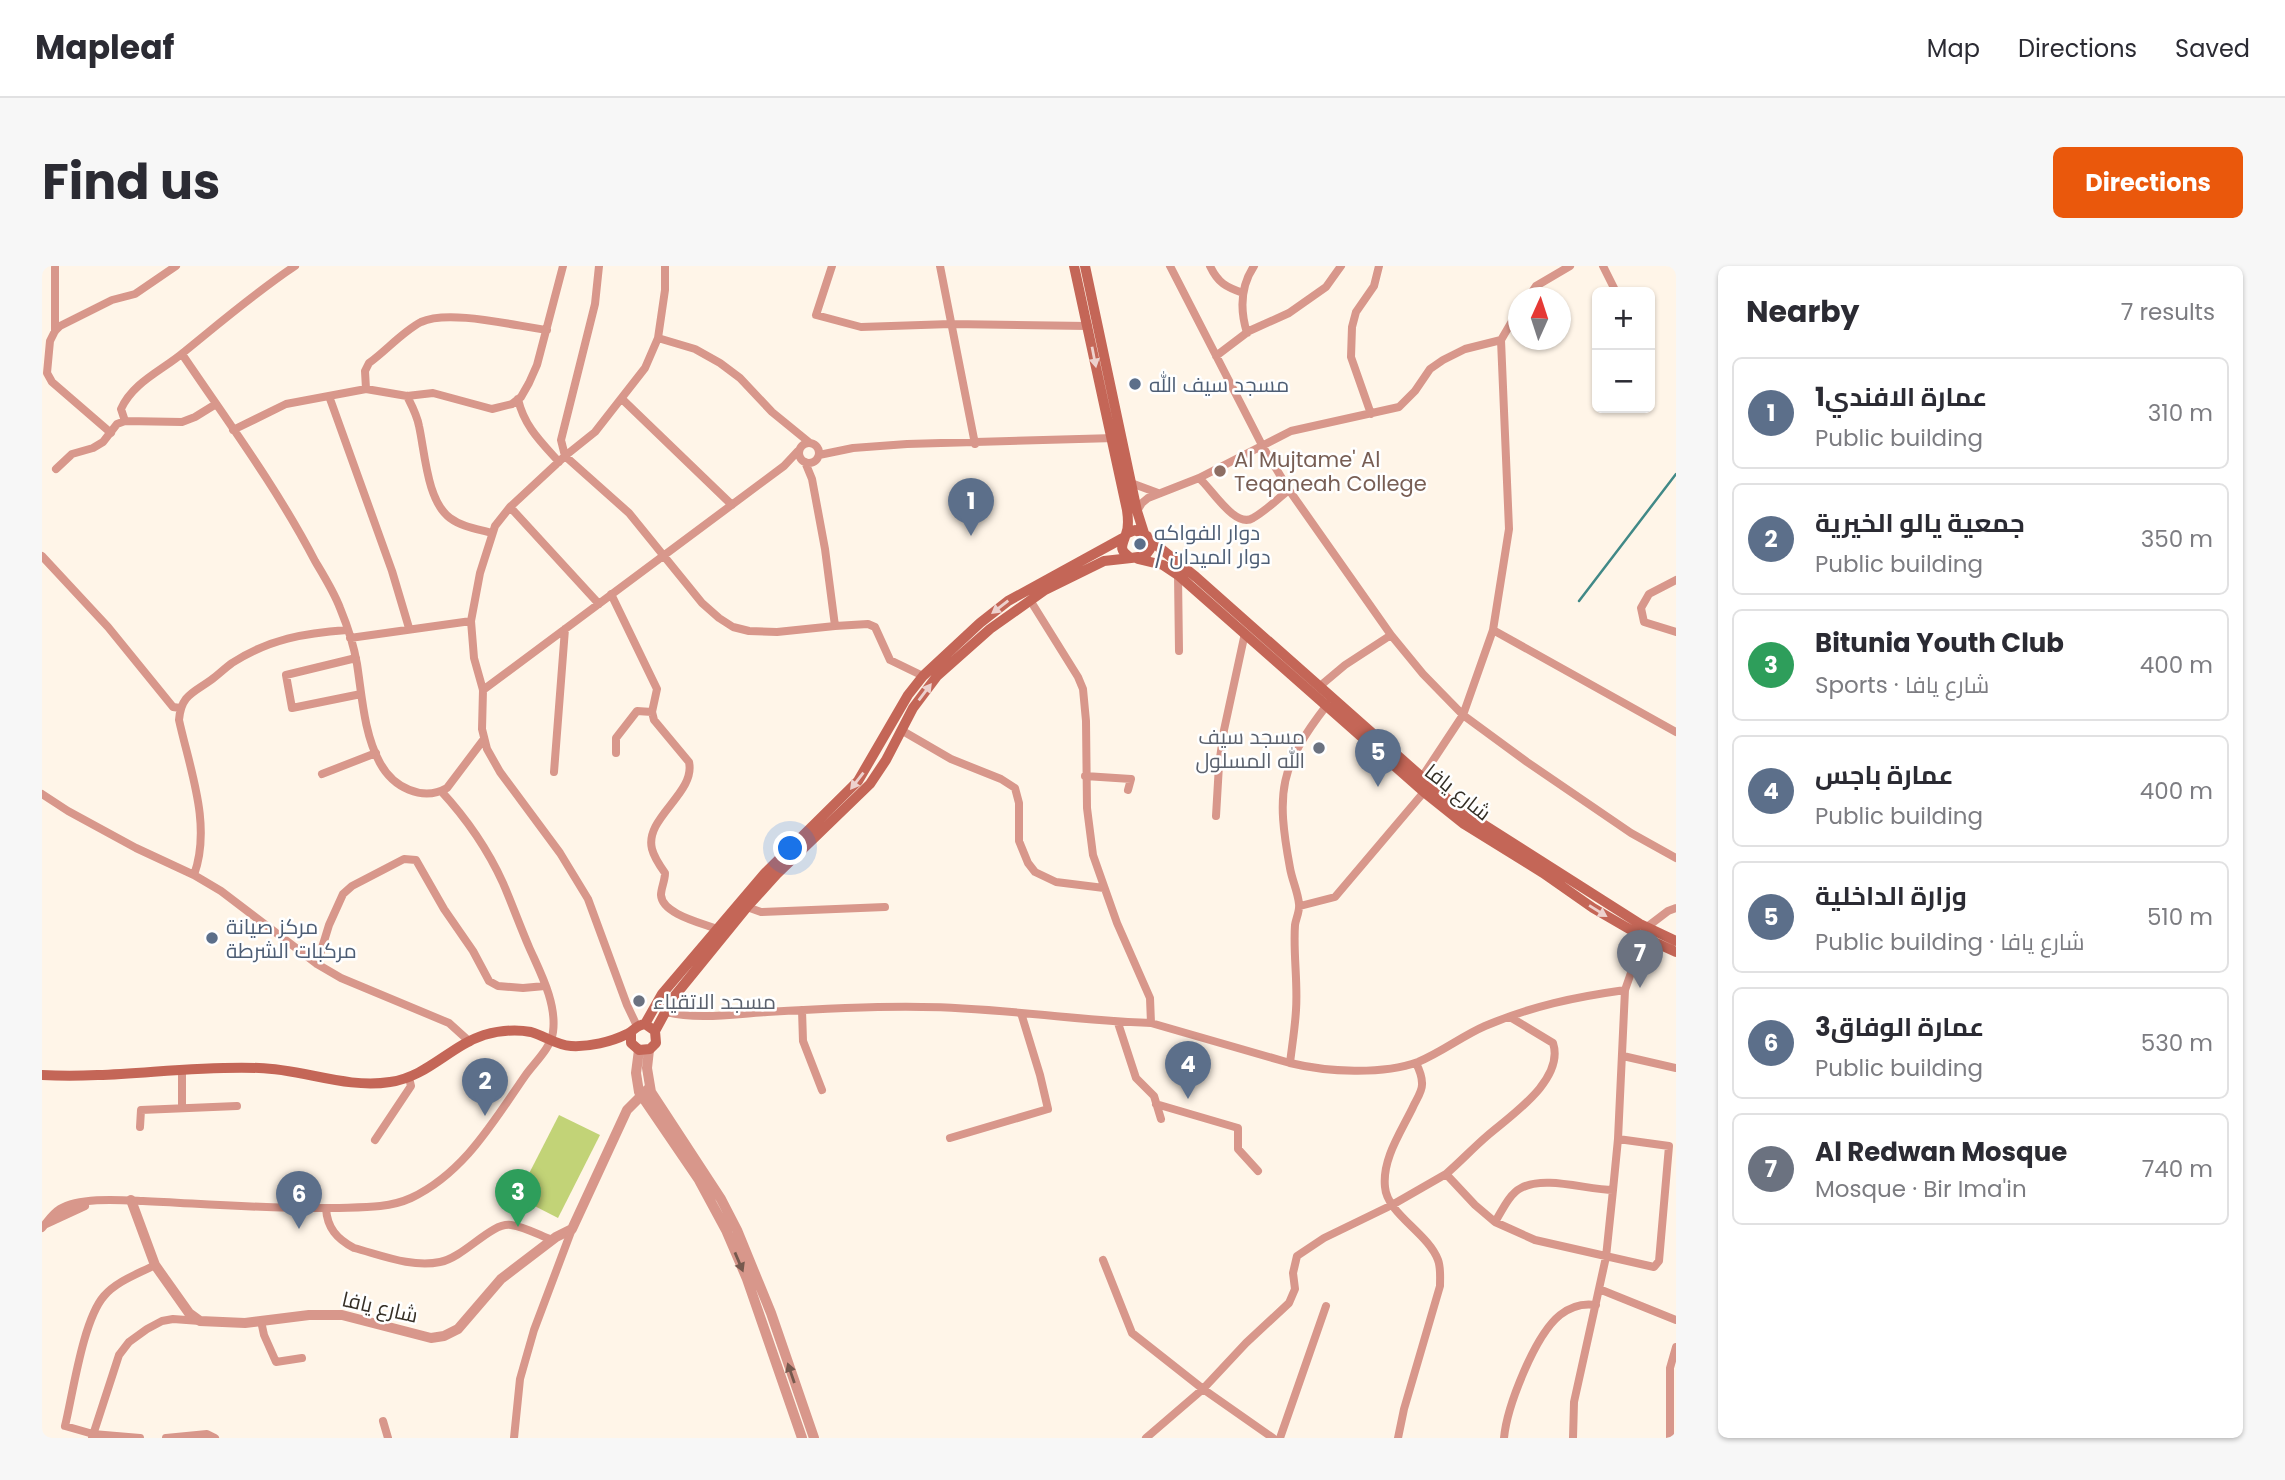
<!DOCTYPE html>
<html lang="en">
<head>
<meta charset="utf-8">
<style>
	:root { --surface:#fff; --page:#f7f7f7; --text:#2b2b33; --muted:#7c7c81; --line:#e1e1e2; --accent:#ea580c }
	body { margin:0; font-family:Poppins,Cairo,sans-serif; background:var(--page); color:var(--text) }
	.controls { position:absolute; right:21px; top:21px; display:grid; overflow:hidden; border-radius:10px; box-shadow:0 2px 5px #0004 }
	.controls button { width:63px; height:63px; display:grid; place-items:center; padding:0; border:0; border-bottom:2px solid var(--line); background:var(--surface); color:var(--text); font:35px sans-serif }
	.compass { position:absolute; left:1466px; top:21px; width:63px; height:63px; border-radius:50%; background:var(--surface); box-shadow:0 2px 5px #0004; rotate:3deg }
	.you { position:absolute; left:749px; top:583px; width:24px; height:24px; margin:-18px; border:5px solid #fff; border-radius:50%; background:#1a73e8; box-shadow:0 0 0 10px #1a73e833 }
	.badge { display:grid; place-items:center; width:46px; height:46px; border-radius:50%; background:var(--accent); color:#fff; font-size:23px; font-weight:700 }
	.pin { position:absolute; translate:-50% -58px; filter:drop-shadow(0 2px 4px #0008) }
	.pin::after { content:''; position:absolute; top:37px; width:24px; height:21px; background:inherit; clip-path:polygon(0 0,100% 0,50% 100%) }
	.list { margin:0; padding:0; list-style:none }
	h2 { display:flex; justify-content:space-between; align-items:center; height:91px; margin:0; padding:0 28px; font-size:30px }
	h2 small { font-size:23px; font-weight:400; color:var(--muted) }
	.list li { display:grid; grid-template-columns:46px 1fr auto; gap:21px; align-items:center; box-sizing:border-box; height:112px; margin:0 14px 14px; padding:0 14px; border:2px solid var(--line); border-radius:10px }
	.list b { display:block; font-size:26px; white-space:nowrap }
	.list p { margin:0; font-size:23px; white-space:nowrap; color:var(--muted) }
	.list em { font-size:23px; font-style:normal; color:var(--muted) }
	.map { position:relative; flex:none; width:1634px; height:1172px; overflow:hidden; border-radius:10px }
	header { display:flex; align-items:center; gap:42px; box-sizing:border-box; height:98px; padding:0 35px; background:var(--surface); border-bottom:2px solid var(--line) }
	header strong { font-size:33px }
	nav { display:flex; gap:38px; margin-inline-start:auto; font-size:24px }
	.intro { display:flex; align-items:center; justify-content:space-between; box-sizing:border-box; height:168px; padding:0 42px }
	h1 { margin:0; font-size:49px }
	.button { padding:18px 32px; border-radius:10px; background:var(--accent); color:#fff; font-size:24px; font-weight:700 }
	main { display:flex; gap:42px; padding:0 42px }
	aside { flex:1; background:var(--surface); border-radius:10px; box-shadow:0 2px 5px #0004 }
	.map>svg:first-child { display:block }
</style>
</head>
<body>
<header>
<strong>Mapleaf</strong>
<nav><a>Map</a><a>Directions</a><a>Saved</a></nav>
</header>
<div class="intro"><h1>Find us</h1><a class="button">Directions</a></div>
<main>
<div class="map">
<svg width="1634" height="1172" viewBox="0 0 1634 1172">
	<rect width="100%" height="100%" fill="#fff5e8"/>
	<path fill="#c2d377" d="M517 849 558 869 516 952 475 931Z"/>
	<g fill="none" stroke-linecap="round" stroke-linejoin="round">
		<path stroke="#418987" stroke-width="2.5" d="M1537 335 1634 208"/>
		<path stroke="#d8978b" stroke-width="8" d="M557 0 553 38 519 174 523 190 587 247 660 337 677 352 691 361 707 365 735 366 793 360
			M790 0 774 49 819 61 909 58 1046 60
			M898 0 933 178
			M1128 0 1221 181 1247 224
			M1168 0C1176 17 1184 21 1201 27
			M1561 0 1574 26
			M1486 32 1494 20 1528 0
			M13 65V0
			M1205 67C1198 44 1198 21 1212 0
			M616 72 653 83 678 97 698 112 730 146 768 177
			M140 88C186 156 235 222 273 295 282 310 292 326 298 342 305 359 312 380 315 398 320 430 322 468 338 497 351 521 380 536 405 522L442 473
			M1174 90 1207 65 1247 47 1284 21 1299 0
			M324 123 323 105 327 97C344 85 360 66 379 56 407 43 473 60 505 64
			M287 130 350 305 367 362
			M365 130C370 140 375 149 377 160 383 187 385 235 408 252 420 261 436 263 450 267
			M476 133C482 160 499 176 517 196
			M580 133 690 239
			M1329 148 1309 91 1310 61 1314 46 1332 20 1337 0
			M83 155 79 143C91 116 121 104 142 86 179 56 214 26 253 0
			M191 164 244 138 324 123 365 130 391 127 450 143 470 138 479 131 487 117 495 99 521 0
			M69 167 10 116 5 107 8 75 13 65 18 60 70 34 93 28 134 0
			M757 187a10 10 0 1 1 20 0a10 10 0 1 1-20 0Z
			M777 189 811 182 865 178 1073 172
			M763 196 770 213 783 283 793 360 826 358 833 361 848 394 881 410
			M14 203 30 188 51 182 61 176 75 158 83 155 140 156 153 151 174 138
			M1157 212C1170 223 1193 263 1211 252 1224 245 1235 233 1247 224L1349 369 1381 408 1421 449 1485 496 1589 567 1634 592
			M1089 217 1116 227
			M468 241 557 338
			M1095 245 1100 237 1106 232 1157 212 1249 165 1357 141 1373 125 1388 103 1401 94 1423 83 1459 74 1476 45
			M0 290 66 361 131 441 138 442
			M1136 309 1137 385
			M1634 314 1607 328 1599 342 1602 356 1634 366
			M569 328 615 423 610 446 612 454 647 496C654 527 602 552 610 583 612 591 618 600 623 607 623 615 619 622 619 629 620 648 660 657 675 663
			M988 334 1036 411 1041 423 1044 455 1045 542 1051 589 1075 657 1108 732 1109 757 1248 797C1250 780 1253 762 1254 744 1256 716 1251 687 1253 659 1254 652 1258 645 1257 638 1256 626 1250 614 1248 602 1234 526 1237 501 1285 439
			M1451 364 1634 466
			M308 372 429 355
			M314 392 244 409 250 442 319 428
			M1278 420 1303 399 1349 369
			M441 424 742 200 756 185
			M859 464 909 493 959 513 973 522 977 537V575L986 597 993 606 1014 616 1062 622
			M574 487V472L595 445 610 446
			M512 506 523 363
			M280 508 334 487
			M1043 510 1089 513 1086 524
			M1380 511 1421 449 1451 364 1467 263 1459 74
			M0 528 26 545 94 582 152 609 179 625 275 698 299 712 407 757 428 776
			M1174 550 1177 499 1182 464 1203 367
			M152 609C170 559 148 504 137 454 139 429 151 427 169 414 176 409 183 402 190 397 227 373 263 367 305 364
			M1258 640 1293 631 1382 526
			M705 641 719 646 843 641
			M275 698 287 659 301 628 310 620 362 593 374 594 402 643 431 685 447 715 456 720 481 722 503 720
			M760 744 761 775 780 824
			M624 746C656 754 692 748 725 746 776 743 828 740 880 741 956 741 1032 755 1109 757
			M1468 751 1511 777C1523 814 1468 850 1445 870 1431 882 1418 896 1404 908L1433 939 1453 956 1493 974 1612 1001 1617 995 1627 880 1576 873
			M1076 757 1094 812 1112 830 1119 853
			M595 760 585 739 546 633 518 587 458 506 445 483 440 463 441 424 432 392 429 355 438 307 453 260 468 241 523 190 553 166 603 102 616 72 623 24V0
			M1581 790 1634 802
			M1248 797C1285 806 1340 809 1376 796 1400 786 1420 770 1443 760 1490 740 1533 731 1583 724
			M140 805V842
			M1114 838 1196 862V883L1216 905
			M98 861 99 844 195 840
			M908 872 1006 843 998 809 979 747
			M333 874 369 820 367 812
			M284 942C285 962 295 973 312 982 339 989 370 1002 398 996 423 991 449 956 469 959 483 961 497 969 510 974
			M1453 956C1460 945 1467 928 1479 922 1503 909 1545 924 1571 924
			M4 958 43 940
			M0 962C6 955 10 948 18 943 38 931 78 934 101 935 165 938 227 943 291 942 317 941 345 943 369 932 422 907 451 856 483 810 492 797 509 782 511 766 515 737 498 706 487 681 478 660 470 638 461 617 446 584 423 551 399 525
			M1061 994 1090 1067 1161 1123 1231 1172
			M1557 1023 1634 1054
			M219 1055 222 1069 234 1096 260 1092
			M341 1155 346 1172
			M50 1172 77 1089 87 1076 105 1063 120 1055 131 1053 158 1055
			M98 1172 51 1168 23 1160C31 1127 41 1054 62 1030 75 1015 96 1008 113 999
			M124 1172 165 1168 173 1172
			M472 1172 478 1113 492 1064 530 963
			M1104 1172 1161 1123 1204 1077 1247 1037 1253 1023 1251 1007 1255 990 1282 972 1350 939 1404 908
			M1238 1172 1284 1040
			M1356 1172 1362 1143 1398 1020C1398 1011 1399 1002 1396 994 1386 967 1345 948 1343 921 1340 893 1359 866 1371 841 1374 834 1381 825 1380 817 1380 810 1377 803 1374 797
			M1462 1172C1465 1140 1493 1069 1518 1049 1528 1041 1541 1037 1554 1039
			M1531 1172 1532 1136 1564 991 1571 924 1576 873 1583 724 1605 661 1626 645 1634 642
			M1628 1172V1102L1634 1081"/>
		<path stroke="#d8978b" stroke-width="10" d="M597 784 594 807 597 826 657 914 684 964 705 1013 760 1172
			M607 784 605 802 609 826 679 933 695 964 729 1047 772 1172
			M89 934 113 999 147 1047 158 1055 203 1057 267 1049H300L389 1072 402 1070 416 1063 459 1013 514 971 530 963 585 844 608 821"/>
		<path stroke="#c46657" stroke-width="10" d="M1032 0 1085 244C1086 251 1087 261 1084 268 1080 280 1076 284 1089 292L1103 290 1108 283 1105 270 1093 264 1084 268
			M1043 0 1095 245 1102 267
			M1108 274 1154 311 1399 528 1425 548 1598 658 1634 675
			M1096 293 1121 299 1136 309 1382 526 1422 558 1501 607 1551 642 1601 671 1634 686
			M603 758 620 728 723 607 816 515 866 429 881 410 938 357 966 335 1081 272
			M613 765 631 732 705 641 735 608 828 518 844 494 871 442 895 410 948 363 1003 324 1062 295 1089 292
			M0 809C72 813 145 799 217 802 261 803 304 823 348 816 385 811 408 780 442 769 456 765 474 763 489 766 503 770 514 779 529 780 547 781 569 776 585 768 592 765 594 759 603 758L613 765 614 777 608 783 597 784 589 777V767"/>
	</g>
	<defs><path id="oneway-solid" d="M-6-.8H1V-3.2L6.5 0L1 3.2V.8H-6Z" transform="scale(1.75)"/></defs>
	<g fill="#edd1cd">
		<use href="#oneway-solid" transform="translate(1052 91) rotate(79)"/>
		<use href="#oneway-solid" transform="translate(958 341) rotate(142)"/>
		<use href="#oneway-solid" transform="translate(883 426) rotate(-53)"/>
		<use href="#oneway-solid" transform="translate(815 515) rotate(128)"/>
		<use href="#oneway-solid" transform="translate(1556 645) rotate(32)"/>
	</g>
	<g fill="#76594e">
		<use href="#oneway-solid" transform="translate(697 996) rotate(67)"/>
		<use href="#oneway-solid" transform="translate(749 1107) rotate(-109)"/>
	</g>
	<g fill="#5c6f8a" stroke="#fff" stroke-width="2.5">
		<circle cx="1093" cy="118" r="7"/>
		<circle cx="1098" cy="278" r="7"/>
		<circle cx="170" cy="672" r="7"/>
	</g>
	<circle fill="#8d6e63" stroke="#fff" stroke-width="2.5" cx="1178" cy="205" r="7"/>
	<g fill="#6b7280" stroke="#fff" stroke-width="2.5">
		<circle cx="1277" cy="482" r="7"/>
		<circle cx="597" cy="735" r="7"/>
	</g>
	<g text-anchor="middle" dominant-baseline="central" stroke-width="5" stroke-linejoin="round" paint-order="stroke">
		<g font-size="21" fill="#4e5e75" stroke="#fff" text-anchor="start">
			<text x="1107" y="118">مسجد سيف الله</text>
			<text x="1112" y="266">دوار الفواكه<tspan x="1112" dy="24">/ دوار الميدان</tspan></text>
			<text x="184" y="660">مركز صيانة<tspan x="184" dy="24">مركبات الشرطة</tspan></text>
		</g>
		<g font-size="21" fill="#785e54" stroke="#fff" text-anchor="start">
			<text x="1192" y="193">Al Mujtame' Al<tspan x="1192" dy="24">Teqaneah College</tspan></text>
		</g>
		<g font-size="21" fill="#5b616d" stroke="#fff" text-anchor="end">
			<text x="1263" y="470">مسجد سيف<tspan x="1263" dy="24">الله المسلول</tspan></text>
			<text x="611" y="735" text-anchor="start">مسجد الاتقياء</text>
		</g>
		<g font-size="21" fill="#352f26" stroke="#fff">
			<text transform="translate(1416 526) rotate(38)">شارع يافا</text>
			<text transform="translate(338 1041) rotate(13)">شارع يافا</text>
		</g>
	</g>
</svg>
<div class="controls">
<button>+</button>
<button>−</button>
</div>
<svg class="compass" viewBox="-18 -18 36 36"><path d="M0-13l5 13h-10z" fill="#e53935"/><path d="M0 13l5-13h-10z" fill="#7c7c81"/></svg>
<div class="you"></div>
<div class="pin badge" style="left:929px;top:270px;background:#5c6f8a">1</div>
<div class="pin badge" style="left:443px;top:850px;background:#5c6f8a">2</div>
<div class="pin badge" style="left:476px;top:961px;background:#2e9e5b">3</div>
<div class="pin badge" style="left:1146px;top:833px;background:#5c6f8a">4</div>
<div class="pin badge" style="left:1336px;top:521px;background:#5c6f8a">5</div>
<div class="pin badge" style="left:257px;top:963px;background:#5c6f8a">6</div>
<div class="pin badge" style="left:1598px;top:722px;background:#6b7280">7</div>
</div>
<aside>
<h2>Nearby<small>7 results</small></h2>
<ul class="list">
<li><span class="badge" style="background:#5c6f8a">1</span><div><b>عمارة الافندي1</b><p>Public building</p></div><em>310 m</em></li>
<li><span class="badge" style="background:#5c6f8a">2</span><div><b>جمعية يالو الخيرية</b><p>Public building</p></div><em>350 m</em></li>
<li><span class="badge" style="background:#2e9e5b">3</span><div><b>Bitunia Youth Club</b><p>Sports · شارع يافا</p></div><em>400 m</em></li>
<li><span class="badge" style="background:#5c6f8a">4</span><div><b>عمارة باجس</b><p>Public building</p></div><em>400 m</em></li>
<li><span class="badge" style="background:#5c6f8a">5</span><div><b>وزارة الداخلية</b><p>Public building · شارع يافا</p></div><em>510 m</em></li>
<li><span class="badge" style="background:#5c6f8a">6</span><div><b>عمارة الوفاق3</b><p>Public building</p></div><em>530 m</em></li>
<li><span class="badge" style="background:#6b7280">7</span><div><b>Al Redwan Mosque</b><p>Mosque · Bir Ima'in</p></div><em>740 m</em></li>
</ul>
</aside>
</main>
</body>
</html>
